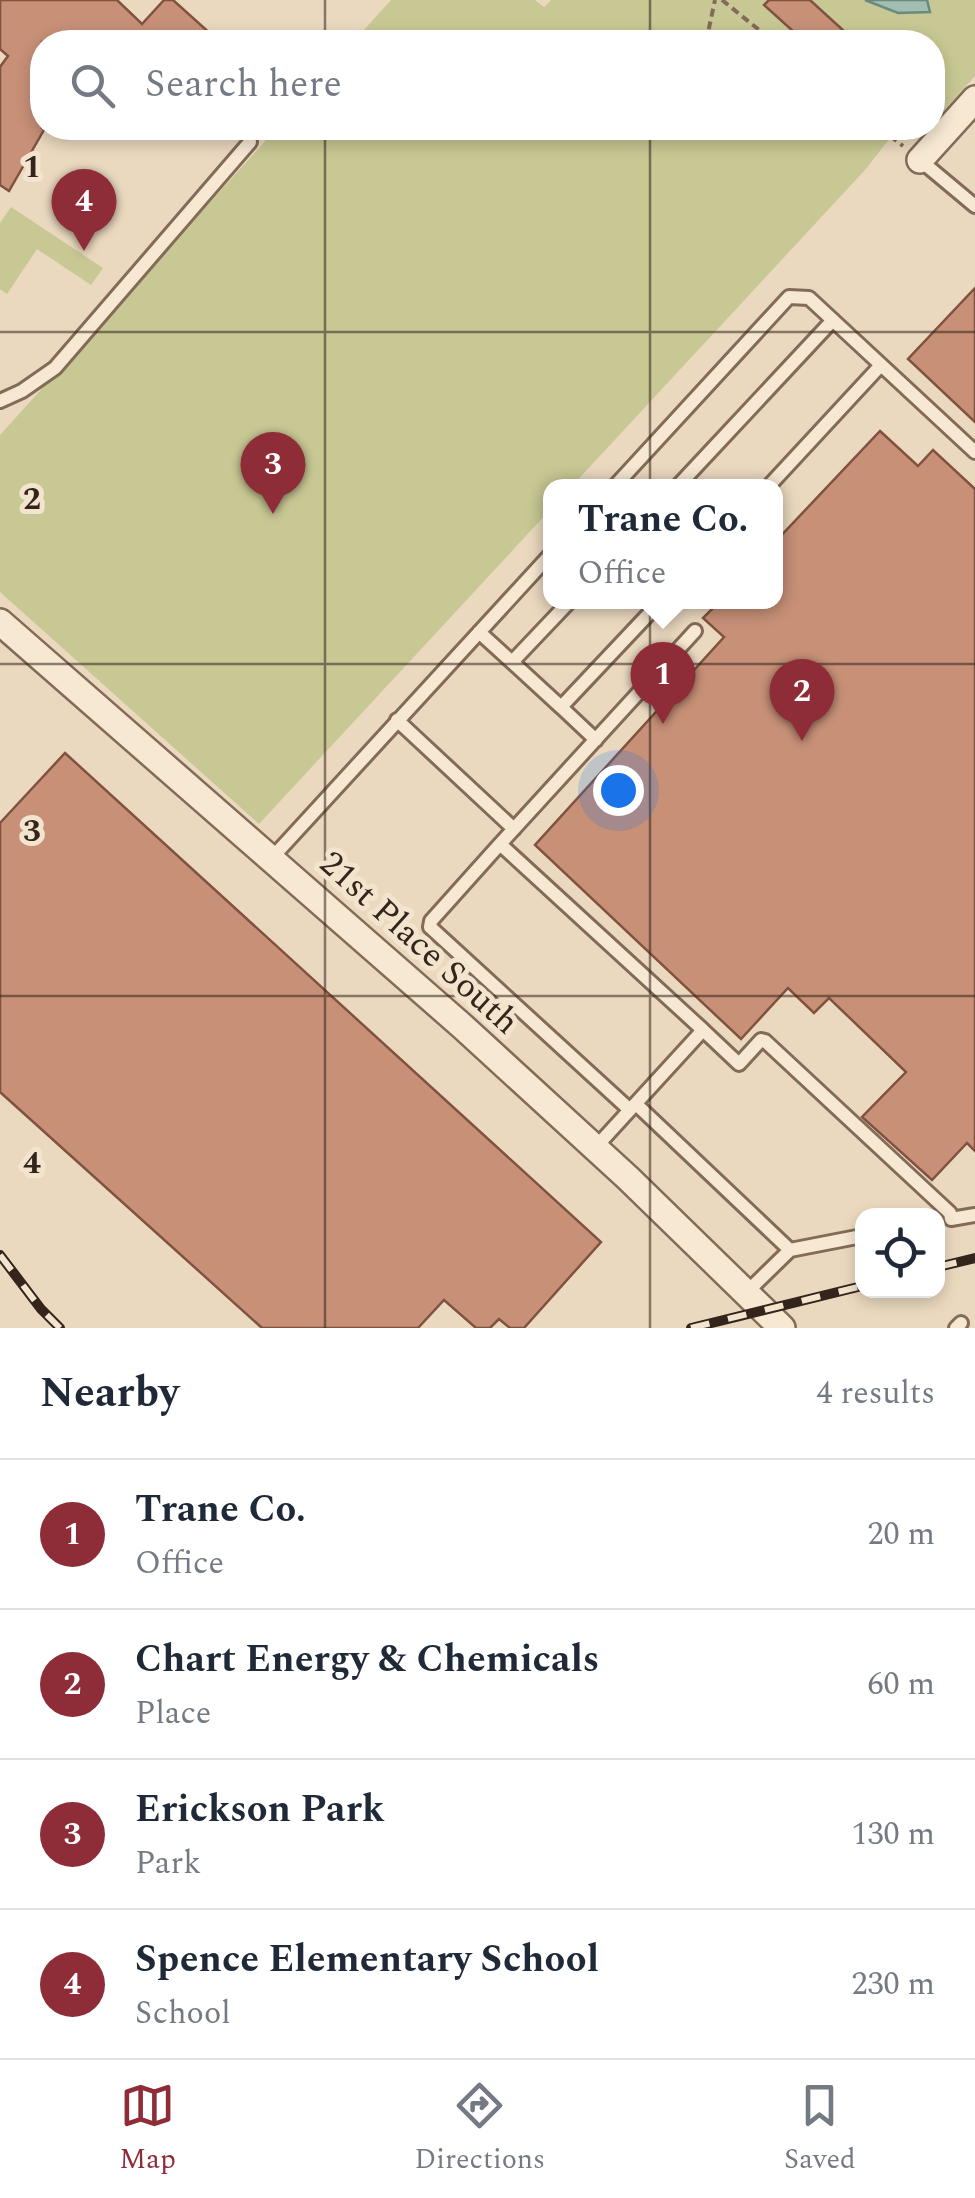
<!DOCTYPE html>
<html lang="en">
<head>
<meta charset="utf-8">
<style>
	:root { --surface:#fff; --page:#f6f6f7; --text:#1f2937; --muted:#747a83; --line:#e0e1e3; --accent:#8e2c37 }
	body { margin:0; font-family:Spectral,serif; background:var(--page); color:var(--text) }
	.controls { position:absolute; right:30px; bottom:30px; display:grid; overflow:hidden; border-radius:20px; box-shadow:0 5px 15px #0003 }
	.controls button { width:90px; height:90px; display:grid; place-items:center; padding:0; border:0; border-bottom:2px solid var(--line); background:var(--surface); color:var(--text); font:50px sans-serif }
	.you { position:absolute; left:618px; top:790px; width:35px; height:35px; margin:-25px; border:8px solid #fff; border-radius:50%; background:#1a73e8; box-shadow:0 0 0 15px #1a73e833 }
	.badge { display:grid; place-items:center; width:65px; height:65px; border-radius:50%; background:var(--accent); color:#fff; font-size:32px; font-weight:700 }
	.pin { position:absolute; translate:-50% -82px; filter:drop-shadow(0 2px 5px #0008) }
	.pin::after { content:''; position:absolute; top:52px; width:35px; height:30px; background:inherit; clip-path:polygon(0 0,100% 0,50% 100%) }
	.popup { position:absolute; left:543px; top:479px; width:240px; height:130px; box-sizing:border-box; display:grid; place-content:center; border-radius:20px; background:var(--surface); filter:drop-shadow(0 2px 8px #0005); font-size:32px; white-space:nowrap; color:var(--muted) }
	.popup b { font-size:38px; color:var(--text) }
	.popup::after { content:''; position:absolute; left:50%; top:100%; margin-left:-20px; border:20px solid transparent; border-top-color:var(--surface) }
	.list { margin:0; padding:0; list-style:none }
	h2 { display:flex; justify-content:space-between; align-items:center; height:130px; margin:0; padding:0 40px; font-size:42px }
	h2 small { font-size:32px; font-weight:400; color:var(--muted) }
	.list li { display:grid; grid-template-columns:65px 1fr auto; gap:30px; align-items:center; box-sizing:border-box; height:150px; padding:0 40px; border-top:2px solid var(--line) }
	.list b { display:block; font-size:38px; white-space:nowrap }
	.list p { margin:0; font-size:32px; white-space:nowrap; color:var(--muted) }
	.list em { font-size:32px; font-style:normal; color:var(--muted) }
	.icon { flex:none; width:55px; height:55px; fill:none; stroke:currentColor; stroke-width:2; stroke-linecap:round; stroke-linejoin:round }
	.map { position:relative; flex:none; width:975px; height:1328px; overflow:hidden }
	.search { position:absolute; background:var(--surface); box-shadow:0 5px 15px #0003; left:30px; right:30px; top:30px; height:110px; display:flex; align-items:center; gap:25px; box-sizing:border-box; padding:0 35px; border-radius:40px; color:var(--muted); font-size:38px }
	.sheet { height:730px; background:var(--surface) }
	nav { display:flex; justify-content:space-around; align-items:center; box-sizing:border-box; height:140px; border-top:2px solid var(--line); background:var(--surface); font-size:28px; color:var(--muted) }
	nav a { display:grid; justify-items:center; gap:5px }
	nav .on { color:var(--accent) }
	.map>svg:first-child { display:block }
</style>
</head>
<body>
<div class="map">
<svg width="975" height="1328" viewBox="0 0 975 1328">
	<rect width="100%" height="100%" fill="#ebd9bf"/>
	<path fill="#c8c894" d="M391 0H535L544 7 551 0H975V76L933 123 932 42H353Z
		M277 128H911L894 133 865 170 572 486 550 487V510L259 824 0 592V435Z
		M11 207 103 268 91 285 37 249 7 294 0 289V223Z"/>
	<path fill="#a2bdb2" stroke="#6a8a7f" stroke-width="2.5" d="M865 0H927L930 12 898 13Z"/>
	<path fill="#c79077" stroke="#815240" stroke-width="2.5" d="M0 0H117L142 24 164 0H173L212 35 205 42H42V128H45L9 191 0 185V67L8 56 0 49Z
		M769 0H810L856 42H805L764 5Z
		M975 288V422L908 359Z
		M880 431 918 466 933 450 975 489V1151L967 1143 932 1180 862 1117 906 1072 829 998 814 1013 788 988 741 1039 535 845 724 637 703 618 719 602H776V541Z
		M65 753 601 1242 524 1328H510L499 1319 490 1328H476L444 1300 418 1328H262L0 1092V823Z"/>
	<g fill="none" stroke-linecap="round" stroke-linejoin="round">
		<defs>
			<path id="service" d="M920 160 975 206
				M0 401 22 391 55 368 250 142
				M614 487 789 297 809 298 975 452
				M677 487 833 320
				M768 487 881 365
				M479 632 512 662
				M561 707 512 662 569 602
				M397 720 514 829
				M596 740 561 707 660 602
				M500 844 431 921 430 927 630 1110
				M271 859 550 555
				M703 1030 739 1064 761 1040 765 1041 950 1213 951 1219 975 1215
				M636 1104 790 1250 746 1293
				M595 1148 703 1030 500 844 695 631
				M790 1250 862 1236
				M956 1328 961 1323"/>
			<path id="minor" d="M920 160 975 99
				M0 622 462 1026 628 1178 782 1328"/>
		</defs>
		<use href="#service" stroke="#836a59" stroke-width="18"/>
		<use href="#minor" stroke="#836a59" stroke-width="30"/>
		<path stroke="#836a59" stroke-width="4" stroke-dasharray="8 5" stroke-linecap="butt" d="M722 0 774 42
			M706 42 715 0
			M681 128 687 133
			M880 128 903 146"/>
		<use href="#service" stroke="#f7e8d2" stroke-width="12"/>
		<use href="#minor" stroke="#f7e8d2" stroke-width="25"/>
		<defs>
			<path id="rail" d="M0 1255 41 1309 60 1328
				M938 1267 975 1258
				M691 1328 862 1286"/>
		</defs>
		<use href="#rail" stroke="#33251c" stroke-width="10"/>
		<use href="#rail" stroke="#f3e4ce" stroke-width="6" stroke-dasharray="19" stroke-linecap="butt"/>
	</g>
	<path fill="none" stroke="#33251c" stroke-width="2.5" stroke-opacity="0.55" d="M325 0V42M650 0V42M325 128V1328M650 128V1328M0 332H975M0 664H975M0 996H975"/>
	<g text-anchor="middle" dominant-baseline="central" stroke-width="10" stroke-linejoin="round" paint-order="stroke">
		<g font-size="35" fill="#33251c" stroke="#f3e4ce">
			<text transform="translate(419 943) rotate(42)">21st Place South</text>
		</g>
	</g>
	<g font-size="32" text-anchor="middle" font-weight="bold" fill="#33251c" stroke="#f3e4ce" stroke-width="10" stroke-linejoin="round" paint-order="stroke">
		<text x="32" y="177">1</text>
		<text x="32" y="509">2</text>
		<text x="32" y="841">3</text>
		<text x="32" y="1173">4</text>
	</g>
</svg>
<div class="controls">
<button><svg class="icon" aria-label="locate" viewBox="0 0 24 24"><circle cx="12" cy="12" r="6"/><path d="M12 2v4M12 18v4M2 12h4M18 12h4"/></svg></button>
</div>
<div class="you"></div>
<div class="pin badge" style="left:663px;top:724px">1</div>
<div class="popup"><b>Trane Co.</b>Office</div>
<div class="pin badge" style="left:802px;top:741px">2</div>
<div class="pin badge" style="left:273px;top:514px">3</div>
<div class="pin badge" style="left:84px;top:251px">4</div>
<div class="search"><svg class="icon" aria-label="search" viewBox="0 0 24 24"><circle cx="10" cy="10" r="6"/><path d="M15 15l6 6"/></svg>Search here</div>
</div>
<section class="sheet">
<h2>Nearby<small>4 results</small></h2>
<ul class="list">
<li><span class="badge">1</span><div><b>Trane Co.</b><p>Office</p></div><em>20 m</em></li>
<li><span class="badge">2</span><div><b>Chart Energy &amp; Chemicals</b><p>Place</p></div><em>60 m</em></li>
<li><span class="badge">3</span><div><b>Erickson Park</b><p>Park</p></div><em>130 m</em></li>
<li><span class="badge">4</span><div><b>Spence Elementary School</b><p>School</p></div><em>230 m</em></li>
</ul>
</section>
<nav>
<a class="on"><svg class="icon" aria-label="map" viewBox="0 0 24 24"><path d="M3 6l6-2 6 2 6-2v14l-6 2-6-2-6 2zM9 4v14M15 6v14"/></svg>Map</a>
<a><svg class="icon" aria-label="directions" viewBox="0 0 24 24"><path d="M12 3l9 9-9 9-9-9zM9 14v-3h6M13 9l2 2-2 2"/></svg>Directions</a>
<a><svg class="icon" aria-label="saved" viewBox="0 0 24 24"><path d="M7 4h10v16l-5-4-5 4z"/></svg>Saved</a>
</nav>
</body>
</html>
